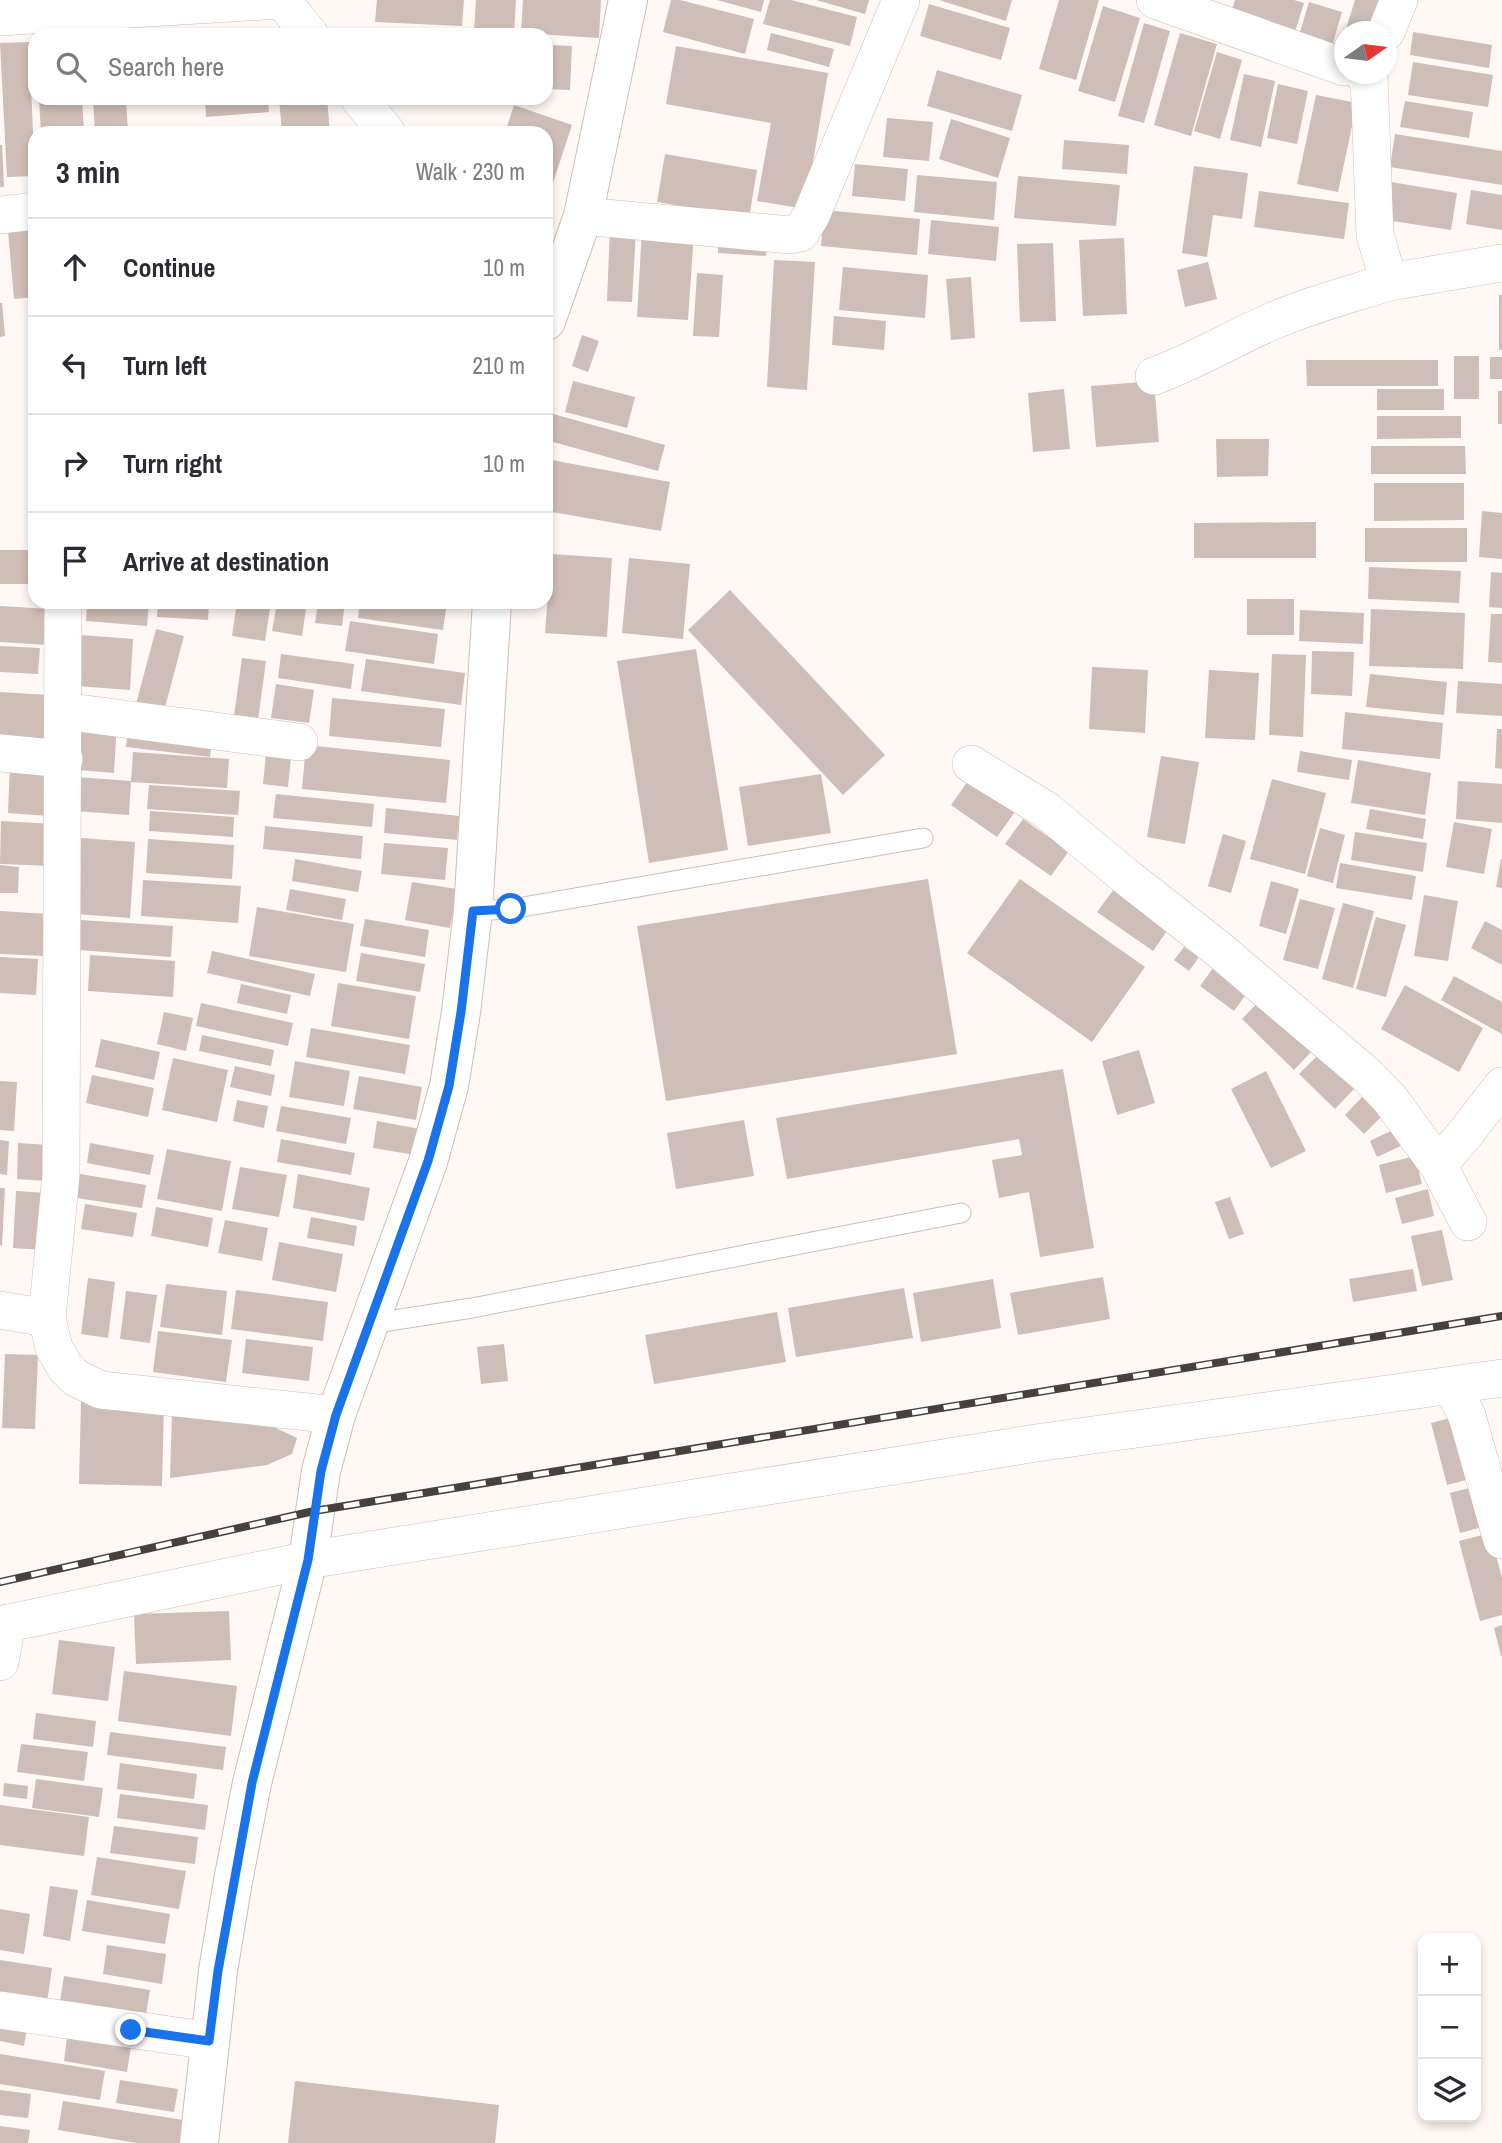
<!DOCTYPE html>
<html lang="en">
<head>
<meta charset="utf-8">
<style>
	:root { --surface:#fff; --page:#f7f7f7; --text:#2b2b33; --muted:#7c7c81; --line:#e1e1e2 }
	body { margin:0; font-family:"Archivo Narrow",sans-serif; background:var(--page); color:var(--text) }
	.controls { position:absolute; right:21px; bottom:21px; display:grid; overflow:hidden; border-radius:14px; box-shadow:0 4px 10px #0003 }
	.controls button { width:63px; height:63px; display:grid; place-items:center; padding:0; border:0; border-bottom:2px solid var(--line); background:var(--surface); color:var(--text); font:35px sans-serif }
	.compass { position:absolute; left:1334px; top:21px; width:63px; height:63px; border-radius:50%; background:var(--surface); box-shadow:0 4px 10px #0003; rotate:76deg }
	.stop { position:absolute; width:21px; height:21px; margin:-16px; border:5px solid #1a73e8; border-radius:50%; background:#fff }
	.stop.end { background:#1a73e8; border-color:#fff; box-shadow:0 2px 7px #0008 }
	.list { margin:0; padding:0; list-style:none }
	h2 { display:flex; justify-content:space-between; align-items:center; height:91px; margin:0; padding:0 28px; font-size:30px }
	h2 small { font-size:23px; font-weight:400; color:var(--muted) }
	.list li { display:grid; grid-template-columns:46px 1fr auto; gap:21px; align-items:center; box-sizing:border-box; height:98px; padding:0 28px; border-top:2px solid var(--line) }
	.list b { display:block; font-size:26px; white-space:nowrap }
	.list em { font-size:23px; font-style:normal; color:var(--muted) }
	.icon { flex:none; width:38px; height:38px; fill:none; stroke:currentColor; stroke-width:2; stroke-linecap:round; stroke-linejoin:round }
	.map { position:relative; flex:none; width:1502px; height:2143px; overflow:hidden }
	.search { position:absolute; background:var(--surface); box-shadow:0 4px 10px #0003; left:28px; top:28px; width:525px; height:77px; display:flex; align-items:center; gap:18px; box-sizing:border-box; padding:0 24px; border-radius:21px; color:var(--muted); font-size:26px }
	.panel { position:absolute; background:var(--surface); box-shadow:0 4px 10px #0003; left:28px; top:126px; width:525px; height:483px; border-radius:21px }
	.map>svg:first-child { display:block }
</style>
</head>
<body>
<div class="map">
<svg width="1502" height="2143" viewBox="0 0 1502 2143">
	<rect width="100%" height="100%" fill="#fff8f5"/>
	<path fill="#cebeb7" d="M377 0H464L462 26 375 22Z
		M476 0H516L514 34 474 32Z
		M523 0H601L599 38 521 33Z
		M671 0H680L754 19 745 54 663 32Z
		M717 0H764L761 12Z
		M770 0H791L857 17 850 46 763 24Z
		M816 0H869L865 14Z
		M939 0H1012L1006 21Z
		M1059 0H1099L1076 80 1039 69Z
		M1235 0H1294L1304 3 1295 32 1231 13Z
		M1355 0H1389L1380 32H1345Z
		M1309 2 1342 12 1331 49 1298 39Z
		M929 4 1010 28 1001 60 920 36Z
		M1103 6 1140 18 1115 102 1078 91Z
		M1144 23 1170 31 1144 123 1118 116Z
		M278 28V35H232L231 32Z
		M395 28 473 32V35H394Z
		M1413 32 1492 45 1489 68 1410 55Z
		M771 33 834 49 829 67 767 50Z
		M1180 33 1217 44 1191 136 1154 125Z
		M29 42 35 176 7 177 0 43Z
		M546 45 572 46 570 90 546 89Z
		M676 46 828 73 805 209 757 201 771 123 666 104Z
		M1217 52 1242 60 1220 139 1194 131Z
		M1413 62 1493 75 1488 107 1408 95Z
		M937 70 1022 95 1012 131 927 106Z
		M1244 74 1275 81 1261 147 1230 140Z
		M1278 84 1308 91 1297 144 1267 138Z
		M1316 95 1357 103 1338 192 1297 184Z
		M39 98H82L84 133H41Z
		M93 98H126L128 133H95Z
		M205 98H268L269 112 206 117Z
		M279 98H327L330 133H282Z
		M1405 101 1473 112 1469 138 1400 127Z
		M514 105 572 125 550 192 546 191V133H505Z
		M887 118 933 122 929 161 883 157Z
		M951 119 1010 138 998 178 939 159Z
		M1395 134 1502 151V185L1390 167Z
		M1064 140 1129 145 1127 174 1062 169Z
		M0 145H2L4 187H0Z
		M665 154 757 170 749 218 657 202Z
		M855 164 908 169 905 201 852 196Z
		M1194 166 1248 173 1242 219 1213 215 1207 257 1182 253Z
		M917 175 997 182 994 220 914 212Z
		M1018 176 1120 185 1116 226 1014 218Z
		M1391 182 1457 193 1451 230 1386 220Z
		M1471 190 1502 195V230L1466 224Z
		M1259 191 1349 203 1344 239 1254 227Z
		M824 210 920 219 917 255 821 246Z
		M35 217V297L14 299 7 220Z
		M931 220 999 227 996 261 928 254Z
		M610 228 636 229 632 302 607 301Z
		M642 229 694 232 688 320 637 317Z
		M718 234 768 238 766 256 718 253Z
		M1124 238 1127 314 1083 316 1079 240Z
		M1053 243 1056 321 1020 322 1017 244Z
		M774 260 815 262 807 390 767 387Z
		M1208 262 1217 299 1185 307 1177 270Z
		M843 267 928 275 925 318 839 310Z
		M697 273 723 275 719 337 693 336Z
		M971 277 975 338 951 340 946 279Z
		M1499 295H1502V350H1499Z
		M0 303H2L5 336 0 337Z
		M834 316 886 321 884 350 832 345Z
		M582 335 599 341 588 372 572 366Z
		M1454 356H1479V399H1454Z
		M1490 357H1502V379H1490Z
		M1306 360H1438V386H1307Z
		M573 381 635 397 627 428 565 412Z
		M1154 381 1159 442 1096 447 1091 386Z
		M1064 389 1070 449 1033 452 1028 393Z
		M1377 389H1444V410H1377Z
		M1498 391H1502V424H1498Z
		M546 412 665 445 658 471 546 440Z
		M1377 416H1461V438L1377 439Z
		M1216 439H1269L1268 476 1217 477Z
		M1371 446H1465L1466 474H1371Z
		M546 459 670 482 661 531 546 511Z
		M1374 483H1464V520L1374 521Z
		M1482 511 1502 513V559L1479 557Z
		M1316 522V558H1194V523Z
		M1365 528H1467V562H1365Z
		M0 550H32L33 584H0Z
		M551 554 612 558 607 637 545 633Z
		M629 558 690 564 683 639 622 633Z
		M1369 567 1461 571 1459 603 1368 599Z
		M1491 572 1502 573V608L1489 607Z
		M730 590 885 755 843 795 688 630Z
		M1247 599H1294V635H1247Z
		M87 602H149L147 626 86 621Z
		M158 602H209L208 620 157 617Z
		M237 602H271L265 641 232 636Z
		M277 602H307L302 636 272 631Z
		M318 602H345L342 626 315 623Z
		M360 602H447L443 630 358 618Z
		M0 606 49 609 47 645 0 642Z
		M1371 609 1465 613 1463 669 1369 666Z
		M1300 610 1364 613 1363 644 1299 641Z
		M1491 614H1502V663L1488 662Z
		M350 621 438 634 434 664 345 651Z
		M156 629 184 636 164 711 136 704Z
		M81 635 133 639 130 690 77 686Z
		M0 646 40 648 38 674 0 672Z
		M696 649 728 850 649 863 617 661Z
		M1312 651 1354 652 1352 696 1311 694Z
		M281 654 354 664 351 689 278 678Z
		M1272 654 1306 655 1303 737 1269 735Z
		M242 658 266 661 258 720 234 716Z
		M366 659 465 673 461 705 361 691Z
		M1092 667 1148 670 1145 733 1089 729Z
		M1209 670 1259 673 1255 740 1205 738Z
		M1370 674 1447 682 1444 715 1366 707Z
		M1458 681 1502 684V716L1456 713Z
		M276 684 314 690 309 723 271 718Z
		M0 692 48 695 44 743 0 740Z
		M332 698 445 709 441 747 329 736Z
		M1345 712 1443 723 1440 759 1342 749Z
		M82 720 117 722 114 773 79 770Z
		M129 723 213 732 210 757 126 747Z
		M1497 729H1502V769L1495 768Z
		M267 744 292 747 288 787 263 784Z
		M306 745 450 760 446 803 302 789Z
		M1300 751 1352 760 1349 780 1297 772Z
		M133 752 229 759 227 788 131 782Z
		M1161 756 1199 762 1185 844 1147 837Z
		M1358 760 1431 773 1425 815 1351 803Z
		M10 764 51 766 49 816 8 813Z
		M821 774 831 833 748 846 739 787Z
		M76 777 131 781 129 815 74 811Z
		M971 777 1017 809 997 837 951 805Z
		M1272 779 1326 793 1305 874 1250 859Z
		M1458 781 1502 784V823L1456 819Z
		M149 785 240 791 238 815 147 809Z
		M276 794 374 804 372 827 273 818Z
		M386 808 459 816 457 840 384 833Z
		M1370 809 1426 819 1423 839 1366 829Z
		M150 811 234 817 233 837 149 831Z
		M1023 819 1069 851 1051 876 1005 844Z
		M1 821 53 824 51 866 0 864Z
		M1454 822 1492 829 1484 874 1446 867Z
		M265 826 363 836 361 859 263 849Z
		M1320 828 1345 835 1333 883 1307 876Z
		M1355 832 1427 843 1423 872 1351 860Z
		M1223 834 1246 841 1231 893 1208 886Z
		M81 838 135 842 130 918 76 914Z
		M148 839 234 845 232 879 146 873Z
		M384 843 448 848 445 880 381 874Z
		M295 859 362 871 358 892 292 881Z
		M1501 859H1502V888L1496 887Z
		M1340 863 1416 876 1412 900 1336 888Z
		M0 865 19 867 18 893H0Z
		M928 879 957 1054 666 1101 637 926Z
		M1020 879 1145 967 1092 1042 967 953Z
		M143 880 241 886 238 923 141 916Z
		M1271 881 1299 889 1286 934 1259 926Z
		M412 882 457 889 450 928 405 920Z
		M290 889 346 899 342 920 286 910Z
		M1114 889 1169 928 1153 951 1097 912Z
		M1424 895 1458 901 1448 961 1414 956Z
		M1300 899 1335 908 1318 969 1283 960Z
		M1343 903 1374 911 1353 988 1322 979Z
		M257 907 354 924 346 972 249 956Z
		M0 911 48 914 46 956 0 954Z
		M1376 917 1406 925 1386 997 1356 989Z
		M365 919 429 930 425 957 360 946Z
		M81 920 173 926 171 957 79 950Z
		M1485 921 1502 930V965L1471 948Z
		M1184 947 1199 957 1189 971 1174 960Z
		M212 951 315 974 310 996 207 973Z
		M361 953 425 964 420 992 356 981Z
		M90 955 175 961 173 997 88 991Z
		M0 957 38 959 36 995 0 993Z
		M1216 964 1250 989 1234 1011 1200 986Z
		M1454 976 1502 1002V1034L1441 1000Z
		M338 983 416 996 409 1039 331 1026Z
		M241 984 291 995 287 1014 237 1003Z
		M1405 985 1483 1028 1459 1072 1381 1029Z
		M1261 999 1313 1050 1294 1070 1242 1019Z
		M201 1003 293 1023 288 1046 196 1026Z
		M164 1012 193 1018 186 1051 157 1044Z
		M311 1028 410 1045 405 1074 306 1057Z
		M202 1035 274 1050 271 1066 199 1051Z
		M101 1039 160 1052 154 1080 95 1067Z
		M1139 1050 1155 1103 1117 1115 1102 1061Z
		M1319 1054 1355 1088 1335 1109 1299 1074Z
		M173 1058 228 1070 217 1122 162 1110Z
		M295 1061 350 1071 344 1106 289 1097Z
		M235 1066 275 1075 271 1096 230 1087Z
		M1063 1069 1094 1248 1040 1257 1029 1192 999 1198 992 1160 1022 1155 1019 1139 787 1179 776 1118Z
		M1266 1071 1306 1151 1271 1168 1231 1089Z
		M92 1075 154 1088 148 1117 86 1103Z
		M359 1076 422 1087 416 1120 353 1109Z
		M0 1081 17 1082 14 1131 0 1130Z
		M1365 1094 1385 1113 1364 1134 1345 1115Z
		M237 1100 268 1106 264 1128 233 1121Z
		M281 1106 351 1118 346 1144 276 1131Z
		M744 1120 754 1176 676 1189 667 1133Z
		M377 1121 420 1129 415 1155 373 1148Z
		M1399 1127 1407 1143 1377 1157 1370 1141Z
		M281 1139 355 1153 351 1175 277 1162Z
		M0 1140 9 1141 7 1175 0 1174Z
		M18 1143 49 1145 47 1181 17 1179Z
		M90 1143 154 1155 150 1175 87 1163Z
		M167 1149 231 1161 222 1211 157 1199Z
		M1415 1156 1422 1184 1386 1193 1379 1165Z
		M240 1167 287 1175 279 1217 232 1209Z
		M80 1174 146 1185 142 1208 77 1198Z
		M298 1174 370 1188 364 1221 293 1208Z
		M0 1188H5L2 1246 0 1245Z
		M1428 1189 1434 1216 1402 1224 1395 1198Z
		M16 1191 47 1193 44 1250 13 1248Z
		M1230 1197 1244 1234 1229 1239 1215 1202Z
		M85 1204 137 1213 133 1237 81 1229Z
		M156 1207 213 1218 208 1247 151 1236Z
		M311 1217 357 1226 354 1246 307 1238Z
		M225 1220 268 1228 262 1261 218 1253Z
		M1442 1230 1453 1280 1422 1286 1411 1236Z
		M279 1242 343 1254 336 1292 272 1280Z
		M1413 1269 1417 1291 1353 1302 1349 1279Z
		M1103 1277 1110 1319 1018 1335 1010 1293Z
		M88 1278 115 1282 108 1338 81 1334Z
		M993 1279 1001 1328 921 1342 913 1293Z
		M166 1284 227 1291 222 1335 160 1327Z
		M904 1288 913 1338 796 1357 788 1308Z
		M236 1290 328 1302 323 1341 231 1329Z
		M126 1291 157 1295 150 1343 120 1339Z
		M777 1312 786 1362 654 1384 645 1335Z
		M158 1331 232 1340 226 1382 153 1372Z
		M246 1339 313 1347 309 1381 242 1373Z
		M504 1344 508 1381 481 1384 477 1347Z
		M5 1354 38 1355 35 1429 2 1428Z
		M81 1402 164 1404 162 1486 79 1484Z
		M172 1413 259 1420 297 1438 292 1454 267 1465 170 1478Z
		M1462 1415 1478 1477 1447 1485 1431 1423Z
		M1480 1485 1490 1525 1460 1533 1450 1493Z
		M1490 1533 1502 1578V1615L1480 1621 1459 1541Z
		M229 1611 231 1660 136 1664 134 1614Z
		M1502 1625V1656H1501L1494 1628Z
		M59 1640 115 1647 108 1701 52 1694Z
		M124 1671 237 1686 231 1736 118 1721Z
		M36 1713 96 1721 93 1747 33 1739Z
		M110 1732 226 1747 223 1770 107 1755Z
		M21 1744 88 1752 84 1781 17 1772Z
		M120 1763 197 1774 194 1799 117 1789Z
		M36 1779 103 1788 99 1817 32 1808Z
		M4 1783 28 1786 27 1799 3 1796Z
		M120 1794 208 1805 205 1830 117 1818Z
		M0 1805 89 1817 84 1856 0 1845Z
		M114 1826 198 1837 195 1864 110 1853Z
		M97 1857 186 1871 179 1909 91 1895Z
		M50 1886 78 1890 70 1941 43 1936Z
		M87 1900 170 1914 165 1944 82 1931Z
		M0 1909 30 1914 24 1954 0 1950Z
		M107 1945 166 1954 162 1984 103 1974Z
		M0 1960 52 1968 46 2009 0 2001Z
		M64 1976 150 1990 144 2027 58 2013Z
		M0 2017 28 2021 24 2046 0 2041Z
		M68 2030 132 2040 127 2072 64 2061Z
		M0 2054 105 2071 100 2100 0 2084Z
		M120 2080 178 2089 174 2112 116 2103Z
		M295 2081 499 2105 495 2143H288Z
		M0 2090 31 2094 28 2118 0 2115Z
		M63 2101 183 2120 179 2143H137L58 2130Z
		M0 2126 30 2130 28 2143H0Z"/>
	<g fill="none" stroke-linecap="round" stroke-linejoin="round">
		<defs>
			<path id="lane" d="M473 911 511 909 923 838
				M369 1324 472 1308 961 1213"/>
			<path id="street" d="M282 0 310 35
				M1155 0 1344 67
				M0 17 282 0
				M1386 32 1399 0
				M1363 74 1369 76 1375 235 1389 282 1502 263
				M359 98 387 133
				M0 215 35 211
				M583 216 790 235 800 233 811 216 901 0
				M1154 376C1193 362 1228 341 1266 324 1306 306 1348 295 1389 282
				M63 602 61 1175 47 1318 54 1348 65 1367 76 1378 101 1390 336 1415
				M63 711 299 742
				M0 753 64 759
				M971 764 1046 810 1124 875 1217 948 1369 1077 1390 1099 1438 1165 1465 1134 1502 1086
				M1438 1165 1468 1222
				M0 1310 47 1318
				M1452 1387 1467 1416 1502 1540
				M0 1625 308 1560 1043 1442 1502 1378
				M0 1662 7 1623
				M0 2010 210 2041"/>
			<path id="secondary" d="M546 321 583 216 628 0
				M199 2143 218 1971 233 1881 252 1783 308 1560 321 1471 336 1415 428 1162 449 1086 461 1012 473 911 492 602"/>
		</defs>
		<use href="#lane" stroke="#cebeb7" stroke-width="21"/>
		<use href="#street" stroke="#cebeb7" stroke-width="38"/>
		<use href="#secondary" stroke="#cebeb7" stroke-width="40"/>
		<use href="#lane" stroke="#fff" stroke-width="19"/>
		<use href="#street" stroke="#fff" stroke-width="37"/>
		<use href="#secondary" stroke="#fff" stroke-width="38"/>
		<defs>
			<path id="rail" d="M0 1582 314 1511 1502 1316"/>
		</defs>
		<use href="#rail" stroke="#47413e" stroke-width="8"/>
		<use href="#rail" stroke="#fff" stroke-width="5" stroke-dasharray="16" stroke-linecap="butt"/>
	</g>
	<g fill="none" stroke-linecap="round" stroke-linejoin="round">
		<path stroke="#1a73e8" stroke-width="9" d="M131 2030 209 2041 218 1971 252 1783 308 1560 321 1471 336 1415 428 1161 449 1086 461 1012 473 911 511 909"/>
	</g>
</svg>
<div class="controls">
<button>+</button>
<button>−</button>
<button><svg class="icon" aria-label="layers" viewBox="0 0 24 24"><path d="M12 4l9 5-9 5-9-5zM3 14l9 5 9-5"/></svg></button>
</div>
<svg class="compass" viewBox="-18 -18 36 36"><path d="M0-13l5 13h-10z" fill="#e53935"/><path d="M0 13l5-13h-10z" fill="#7c7c81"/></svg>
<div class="stop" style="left:511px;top:909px"></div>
<div class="stop end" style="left:131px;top:2030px"></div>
<div class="search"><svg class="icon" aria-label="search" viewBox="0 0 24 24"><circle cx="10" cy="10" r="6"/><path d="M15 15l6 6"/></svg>Search here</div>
<section class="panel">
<h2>3 min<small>Walk · 230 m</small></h2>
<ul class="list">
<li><svg class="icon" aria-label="ahead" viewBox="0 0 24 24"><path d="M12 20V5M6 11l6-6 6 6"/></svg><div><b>Continue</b></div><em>10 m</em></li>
<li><svg class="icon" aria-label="left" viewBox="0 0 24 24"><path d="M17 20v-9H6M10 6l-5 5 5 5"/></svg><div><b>Turn left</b></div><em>210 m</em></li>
<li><svg class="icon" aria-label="right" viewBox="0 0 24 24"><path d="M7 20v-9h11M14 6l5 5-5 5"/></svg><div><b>Turn right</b></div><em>10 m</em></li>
<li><svg class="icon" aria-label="arrive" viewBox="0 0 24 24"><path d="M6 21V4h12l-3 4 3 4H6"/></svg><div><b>Arrive at destination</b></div></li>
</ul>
</section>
</div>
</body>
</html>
